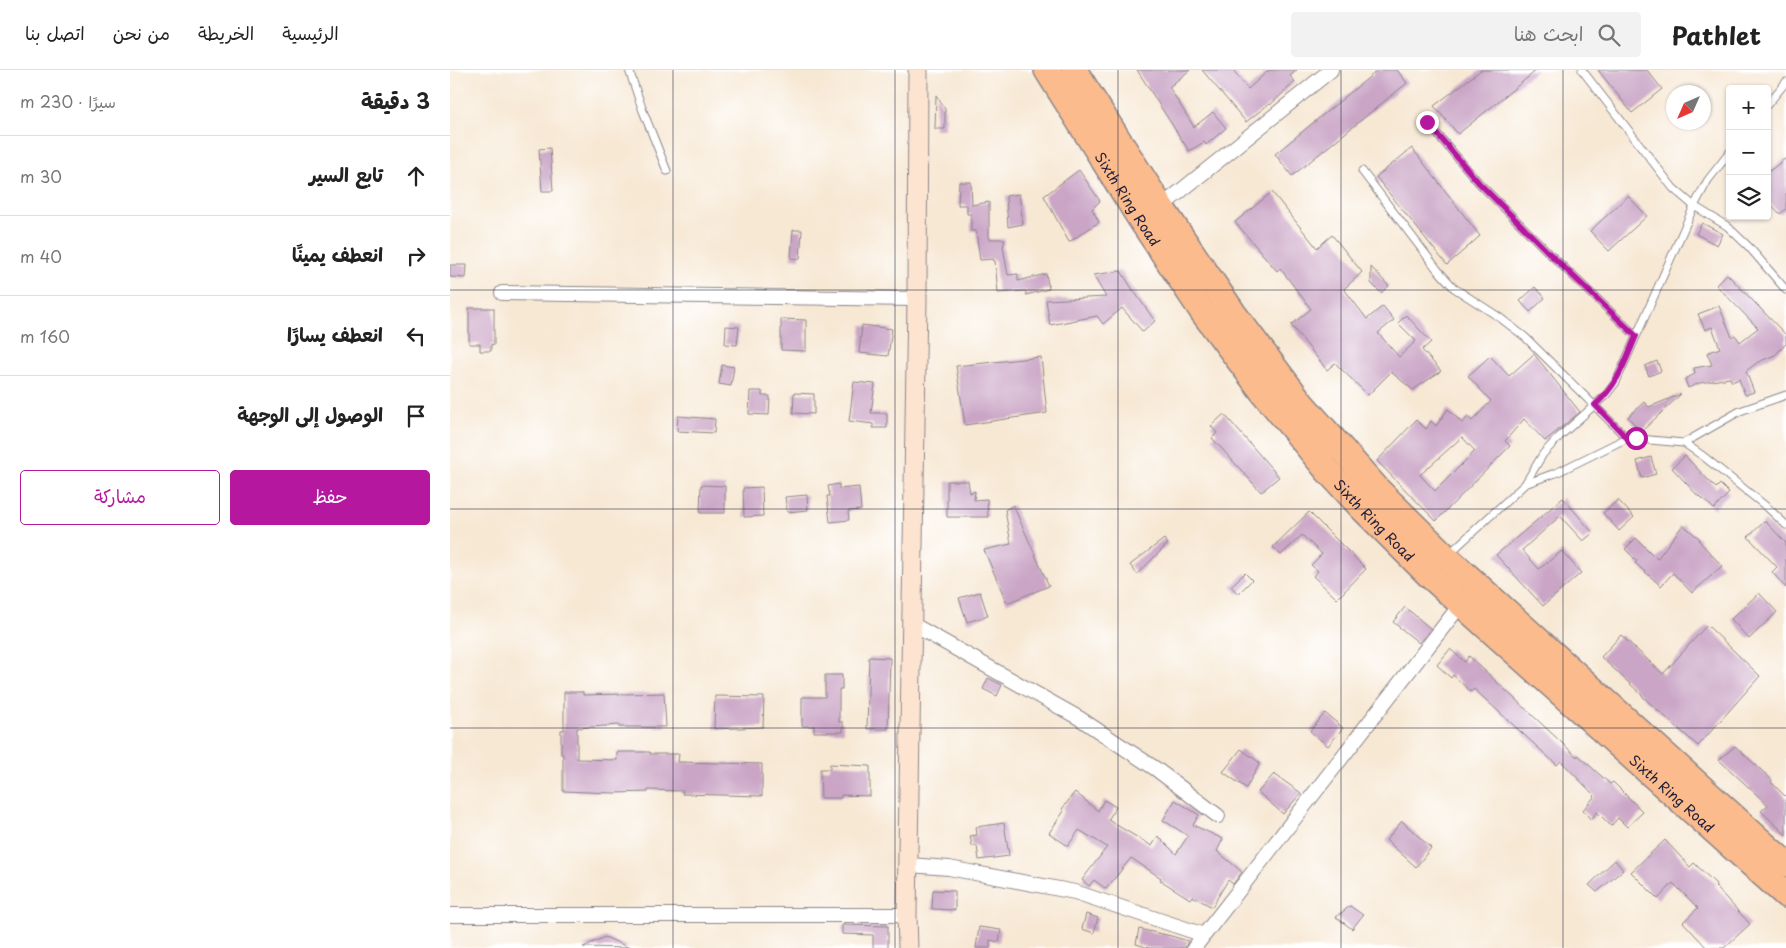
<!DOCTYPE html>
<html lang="ar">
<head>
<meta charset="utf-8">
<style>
	:root { --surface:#fff; --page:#f2f2f2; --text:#222; --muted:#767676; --line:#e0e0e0; --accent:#b5179e }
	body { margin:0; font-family:"Playpen Sans","Playpen Sans Arabic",sans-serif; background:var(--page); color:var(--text); direction:rtl }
	.controls { position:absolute; right:15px; top:15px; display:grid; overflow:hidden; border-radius:5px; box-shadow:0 1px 4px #0004 }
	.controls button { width:45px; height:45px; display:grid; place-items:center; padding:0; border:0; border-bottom:1px solid var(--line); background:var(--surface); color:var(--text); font:25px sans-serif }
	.compass { position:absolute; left:1216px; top:15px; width:45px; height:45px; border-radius:50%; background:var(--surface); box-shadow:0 1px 4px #0004; rotate:225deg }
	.stop { position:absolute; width:15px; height:15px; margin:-11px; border:4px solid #b5179e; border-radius:50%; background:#fff }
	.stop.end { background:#b5179e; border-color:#fff; box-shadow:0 1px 5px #0008 }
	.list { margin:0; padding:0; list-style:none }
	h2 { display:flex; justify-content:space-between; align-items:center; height:65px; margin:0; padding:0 20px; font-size:21px }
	h2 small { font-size:16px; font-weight:400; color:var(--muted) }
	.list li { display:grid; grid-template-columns:32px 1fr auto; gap:15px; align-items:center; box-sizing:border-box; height:80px; padding:0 20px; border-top:1px solid var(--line) }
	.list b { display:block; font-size:19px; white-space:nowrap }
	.list em { font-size:16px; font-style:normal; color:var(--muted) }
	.actions { display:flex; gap:10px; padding:15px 20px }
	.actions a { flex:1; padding:11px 0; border:1px solid var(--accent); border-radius:5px; text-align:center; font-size:18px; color:var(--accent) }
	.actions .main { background:var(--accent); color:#fff }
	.icon { flex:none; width:28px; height:28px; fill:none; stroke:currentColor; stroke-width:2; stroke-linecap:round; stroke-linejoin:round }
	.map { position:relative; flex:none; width:1336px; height:878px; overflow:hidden; direction:ltr }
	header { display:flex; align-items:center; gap:30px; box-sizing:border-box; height:70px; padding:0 25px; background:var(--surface); border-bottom:1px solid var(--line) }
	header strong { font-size:24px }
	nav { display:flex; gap:28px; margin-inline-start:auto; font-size:18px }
	.search { width:350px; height:45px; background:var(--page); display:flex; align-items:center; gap:12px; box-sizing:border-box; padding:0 18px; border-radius:5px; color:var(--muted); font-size:19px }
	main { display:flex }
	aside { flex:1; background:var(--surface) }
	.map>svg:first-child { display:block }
</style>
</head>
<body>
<header>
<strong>Pathlet</strong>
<div class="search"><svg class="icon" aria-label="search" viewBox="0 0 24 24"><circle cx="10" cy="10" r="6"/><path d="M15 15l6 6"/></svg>ابحث هنا</div>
<nav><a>الرئيسية</a><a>الخريطة</a><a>من نحن</a><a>اتصل بنا</a></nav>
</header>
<main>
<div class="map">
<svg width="1336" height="878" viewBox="0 0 1336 878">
	<rect width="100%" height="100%" fill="#fff"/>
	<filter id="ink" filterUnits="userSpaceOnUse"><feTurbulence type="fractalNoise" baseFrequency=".02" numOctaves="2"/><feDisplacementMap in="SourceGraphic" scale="10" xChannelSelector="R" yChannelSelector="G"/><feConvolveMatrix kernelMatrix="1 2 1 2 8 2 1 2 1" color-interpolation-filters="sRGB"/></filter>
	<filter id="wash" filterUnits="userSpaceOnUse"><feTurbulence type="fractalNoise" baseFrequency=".0096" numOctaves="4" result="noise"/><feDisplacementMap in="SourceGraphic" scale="20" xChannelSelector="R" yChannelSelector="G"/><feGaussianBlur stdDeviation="1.12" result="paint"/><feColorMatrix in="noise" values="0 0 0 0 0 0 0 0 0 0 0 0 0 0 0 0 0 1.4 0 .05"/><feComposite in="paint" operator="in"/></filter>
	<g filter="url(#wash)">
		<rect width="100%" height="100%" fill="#f7e8d4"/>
		<g id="blocks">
			<path fill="#caa5c6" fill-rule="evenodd" d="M687 0H740L719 17 744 57 763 42 776 58 756 75 754 72 739 81Z
				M752 0H783L798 19 819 0H847L840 6 845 12 820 35 819 34 796 52Z
				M928 0H947L957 13 842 106 825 84Z
				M1031 0H1087L1008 64 984 36Z
				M1148 0H1197L1212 19 1182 43Z
				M486 25 495 39V59H485Z
				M100 78 103 121H92L89 79Z
				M962 78 1030 166 997 195 926 107Z
				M1336 88V139L1330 144 1317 130V103Z
				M629 100 650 131 642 139 649 152 619 172 594 126Z
				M509 112H521L522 135 539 132V169H555L553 177 558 205 568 204V211L596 204 599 219 576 225V221L548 223 545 191H544L543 189 530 190 526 161H521V144H517V135H508Z
				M822 122 867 178 882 165 912 202 894 219 917 249 933 236 944 250 928 263 949 287 966 271 948 253 956 245 981 272 972 280 991 301 963 320 941 302 918 325 885 293 877 300 841 255 861 239 830 198 827 201 785 152Z
				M569 124 573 154 558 157 556 126Z
				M1178 126 1197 146 1159 181 1140 161Z
				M1252 153 1273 164 1267 175 1246 164Z
				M343 160H352L350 189 341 188Z
				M0 195H17L16 208 0 207Z
				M921 197 939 216 931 223 921 213Z
				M671 201 683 220 705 251 693 262 672 238 653 254 647 246 600 255 596 230 656 227 643 205Z
				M1277 204 1336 265V274L1325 285 1308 292 1296 301 1304 322 1295 325 1289 309 1282 312 1280 308 1250 313 1238 318 1235 309 1245 304 1244 298 1262 295 1257 283 1270 278 1262 257 1255 260 1248 244 1269 236 1282 267 1285 265 1290 272 1308 258 1266 215Z
				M1085 217 1095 228 1080 242 1070 231Z
				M19 238H44V275L41 274V281H30V274H19Z
				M331 249 356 250V281L331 280Z
				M412 255 442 259 438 286 409 283Z
				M276 256 289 257 287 275 275 274Z
				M1084 284 1130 342 1095 371 1074 349 1055 371 1060 376 986 451 927 391 966 350 976 359 981 351 986 356 998 339 1012 353 1018 347 1022 351 1041 331 1018 306 1040 286 1059 306ZM1012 367 1025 381 985 421 970 405Z
				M591 287 597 343 515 355 506 296Z
				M1207 291 1211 301 1199 306 1195 296Z
				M272 295 284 297 281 316 269 314Z
				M404 312 425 314 421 343H437V358H423V354L399 351Z
				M300 321H312V326H320L319 345 299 344Z
				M344 323 364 324V344L343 343Z
				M1231 324 1191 362 1178 347 1194 332 1199 337Z
				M774 344 829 407 811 422 762 368 767 363 761 356Z
				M228 346 265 349 264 363 227 361Z
				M1235 386 1266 418 1270 414 1279 423 1264 439 1250 426 1249 427 1222 398Z
				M1201 387 1206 404 1192 408 1187 391Z
				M497 411H518L520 423 525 421 524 430 537 429 538 447H497Z
				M389 414V419L409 417 411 440 398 441 399 450 380 452 377 426H380L378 416Z
				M251 415 275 416V443H250Z
				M312 417 313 446 294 447 293 418Z
				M357 425 358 440 337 442 335 427Z
				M1113 428 1143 463 1133 471 1110 446 1072 480 1089 499 1112 481 1131 503 1093 536 1046 485Z
				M1168 430 1184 447 1169 461 1153 443Z
				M563 435 599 516 557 533 534 480 561 474 555 440Z
				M859 442 916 499 887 529 863 506 868 501 861 495 872 484 852 465 831 485 823 477Z
				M1315 451 1336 473V518L1322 502 1327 497 1298 467Z
				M1233 455 1250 469 1249 471 1272 496 1242 523 1223 503 1211 516 1185 493 1187 491 1175 479 1186 468 1207 489Z
				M714 469 718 474 687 504 680 495Z
				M795 503 802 510 788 524 781 516Z
				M530 522 538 546 517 552 509 528Z
				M1309 523 1327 542 1299 569 1281 549Z
				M955 537 981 559 969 573 943 552Z
				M1257 555 1310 606 1248 676 1193 627V626L1151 587 1171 565 1213 604Z
				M1000 579 1015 592 1019 586 1127 687 1128 685 1160 714 1163 712 1193 742 1177 757 1168 748 1161 756 1147 742 1141 750 1133 740 1145 726 1111 691 1107 695 1024 619 1021 622 1003 605 1001 608 987 595Z
				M419 587 440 588 438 659H417Z
				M375 605H392V619H389V652H393V662H364V656H352V627H375Z
				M538 608 552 615 547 626 533 619Z
				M114 622H133V625L214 623 216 657H169V655L127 658V689L167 690V682H200V684H229L228 692 312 694V726L232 724 233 721 198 720V722L164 723 113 721V684H111V660H114Z
				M265 626 314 627 313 657 264 659Z
				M875 643 893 658 878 676 860 661Z
				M1285 676 1322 710 1321 712 1336 727V765L1311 741 1318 735 1269 690Z
				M791 679 810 693 796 718 773 702Z
				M380 694 420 696V726L391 725V728H371L370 699H380Z
				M824 704 851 723 833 744 808 722Z
				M625 722 648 741 654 730 666 737 658 750 702 776 708 766 726 784 738 766 713 750 725 730 749 745 743 755 773 769 767 781 792 802 783 814 778 810 762 837 742 826 740 829 710 810 711 808 681 788 656 819 644 810 639 816 632 810 657 777 629 760 618 776 599 763 614 741 612 739Z
				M952 751 981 778 966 797 936 770Z
				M554 753 559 786 529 790 527 776H522L520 766 527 765 526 757Z
				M1215 770 1240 797 1244 793 1266 814 1265 816 1300 854 1274 878H1257L1233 852 1248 838 1223 813 1208 829 1181 802Z
				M1165 790 1173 800 1147 822 1139 815Z
				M483 820 505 821V840L482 839Z
				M900 836 913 845 902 859 886 847Z
				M636 844 648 848 644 863 632 859Z
				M392 855 438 856V878H423V865L392 864Z
				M529 857 551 860 549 872 540 870V878H526Z
				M689 859 721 866 738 871 735 878H699L686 874Z
				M155 867 180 878 133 877Z"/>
		</g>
	</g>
	<g filter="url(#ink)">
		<use href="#blocks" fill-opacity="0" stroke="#8c8588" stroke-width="1"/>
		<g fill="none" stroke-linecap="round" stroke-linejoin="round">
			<defs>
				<path id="lane" d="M179 0 193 41 217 101
					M1132 0 1223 118 1244 136 1277 156 1299 177 1336 220
					M1317 35 1336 12
					M977 52 1029 113 1101 185 1186 266
					M912 101 987 199 1004 218 1049 247 1075 267 1177 368
					M1234 373 1290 341 1336 325
					M1075 414 1108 402 1177 368 1234 373 1253 386 1318 438 1336 455
					M1000 483 1075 414 1093 384 1109 367 1156 325 1166 312 1244 136 1258 110 1280 82"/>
				<path id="street" d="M707 140 881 0
					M52 223 467 229
					M462 554 629 648 706 699 768 746
					M459 795 499 798 625 822 754 865
					M0 845H457
					M744 878 1011 534"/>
				<path id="secondary" d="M458 878 457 845 467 229 468 0"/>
				<g id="highway">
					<path id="s1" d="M597 0 691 150 752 241 813 322 877 400 912 438 978 504 1336 825"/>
					<path d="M624 0 711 137 784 244 852 334 929 421 996 487 1336 794"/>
				</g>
			</defs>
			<use href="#lane" stroke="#8c8588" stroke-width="9"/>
			<use href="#street" stroke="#8c8588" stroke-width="16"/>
			<use href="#secondary" stroke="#8c8588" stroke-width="21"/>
			<use href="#highway" stroke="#8c8588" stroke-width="28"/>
			<use href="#lane" stroke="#fff" stroke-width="7"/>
			<use href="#street" stroke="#fff" stroke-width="14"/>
			<use href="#secondary" stroke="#fde4d1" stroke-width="19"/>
			<use href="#highway" stroke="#fbbb8d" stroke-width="25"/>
		</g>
	</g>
	<g fill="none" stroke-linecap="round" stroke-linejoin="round" filter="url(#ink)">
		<path stroke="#b5179e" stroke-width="6" d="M977 52 1029 113 1101 185 1186 266C1174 294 1168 314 1145 335L1177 368H1186"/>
	</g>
	<path fill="none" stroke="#22223b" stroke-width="1" stroke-opacity="0.55" d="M223 0V878M445 0V878M668 0V878M891 0V878M1113 0V878M0 220H1336M0 439H1336M0 658H1336"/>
	<g text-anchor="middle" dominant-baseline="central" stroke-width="4" stroke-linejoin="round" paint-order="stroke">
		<g font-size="14" fill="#22223b" stroke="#fff">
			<text stroke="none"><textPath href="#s1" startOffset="152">Sixth Ring Road</textPath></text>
			<text stroke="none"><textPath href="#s1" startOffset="558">Sixth Ring Road</textPath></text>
			<text stroke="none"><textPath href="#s1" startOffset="962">Sixth Ring Road</textPath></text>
		</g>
	</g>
</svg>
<div class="controls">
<button>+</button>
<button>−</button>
<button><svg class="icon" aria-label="layers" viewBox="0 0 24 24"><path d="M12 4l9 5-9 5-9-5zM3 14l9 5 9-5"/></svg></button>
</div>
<svg class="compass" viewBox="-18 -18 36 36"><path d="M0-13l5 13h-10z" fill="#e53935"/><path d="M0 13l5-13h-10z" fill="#767676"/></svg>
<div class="stop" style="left:1186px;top:368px"></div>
<div class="stop end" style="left:977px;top:52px"></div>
</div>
<aside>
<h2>3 دقيقة<small>سيرًا · 230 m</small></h2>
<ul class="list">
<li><svg class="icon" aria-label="ahead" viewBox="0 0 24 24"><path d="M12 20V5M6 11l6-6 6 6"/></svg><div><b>تابع السير</b></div><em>30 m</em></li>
<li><svg class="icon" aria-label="right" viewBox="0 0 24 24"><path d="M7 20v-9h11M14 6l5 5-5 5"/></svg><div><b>انعطف يمينًا</b></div><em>40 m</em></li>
<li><svg class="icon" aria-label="left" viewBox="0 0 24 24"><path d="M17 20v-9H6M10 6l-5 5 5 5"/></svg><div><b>انعطف يسارًا</b></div><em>160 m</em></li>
<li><svg class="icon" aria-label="arrive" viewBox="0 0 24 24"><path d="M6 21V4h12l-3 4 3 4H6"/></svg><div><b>الوصول إلى الوجهة</b></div></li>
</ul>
<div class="actions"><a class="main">حفظ</a><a>مشاركة</a></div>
</aside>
</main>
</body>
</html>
